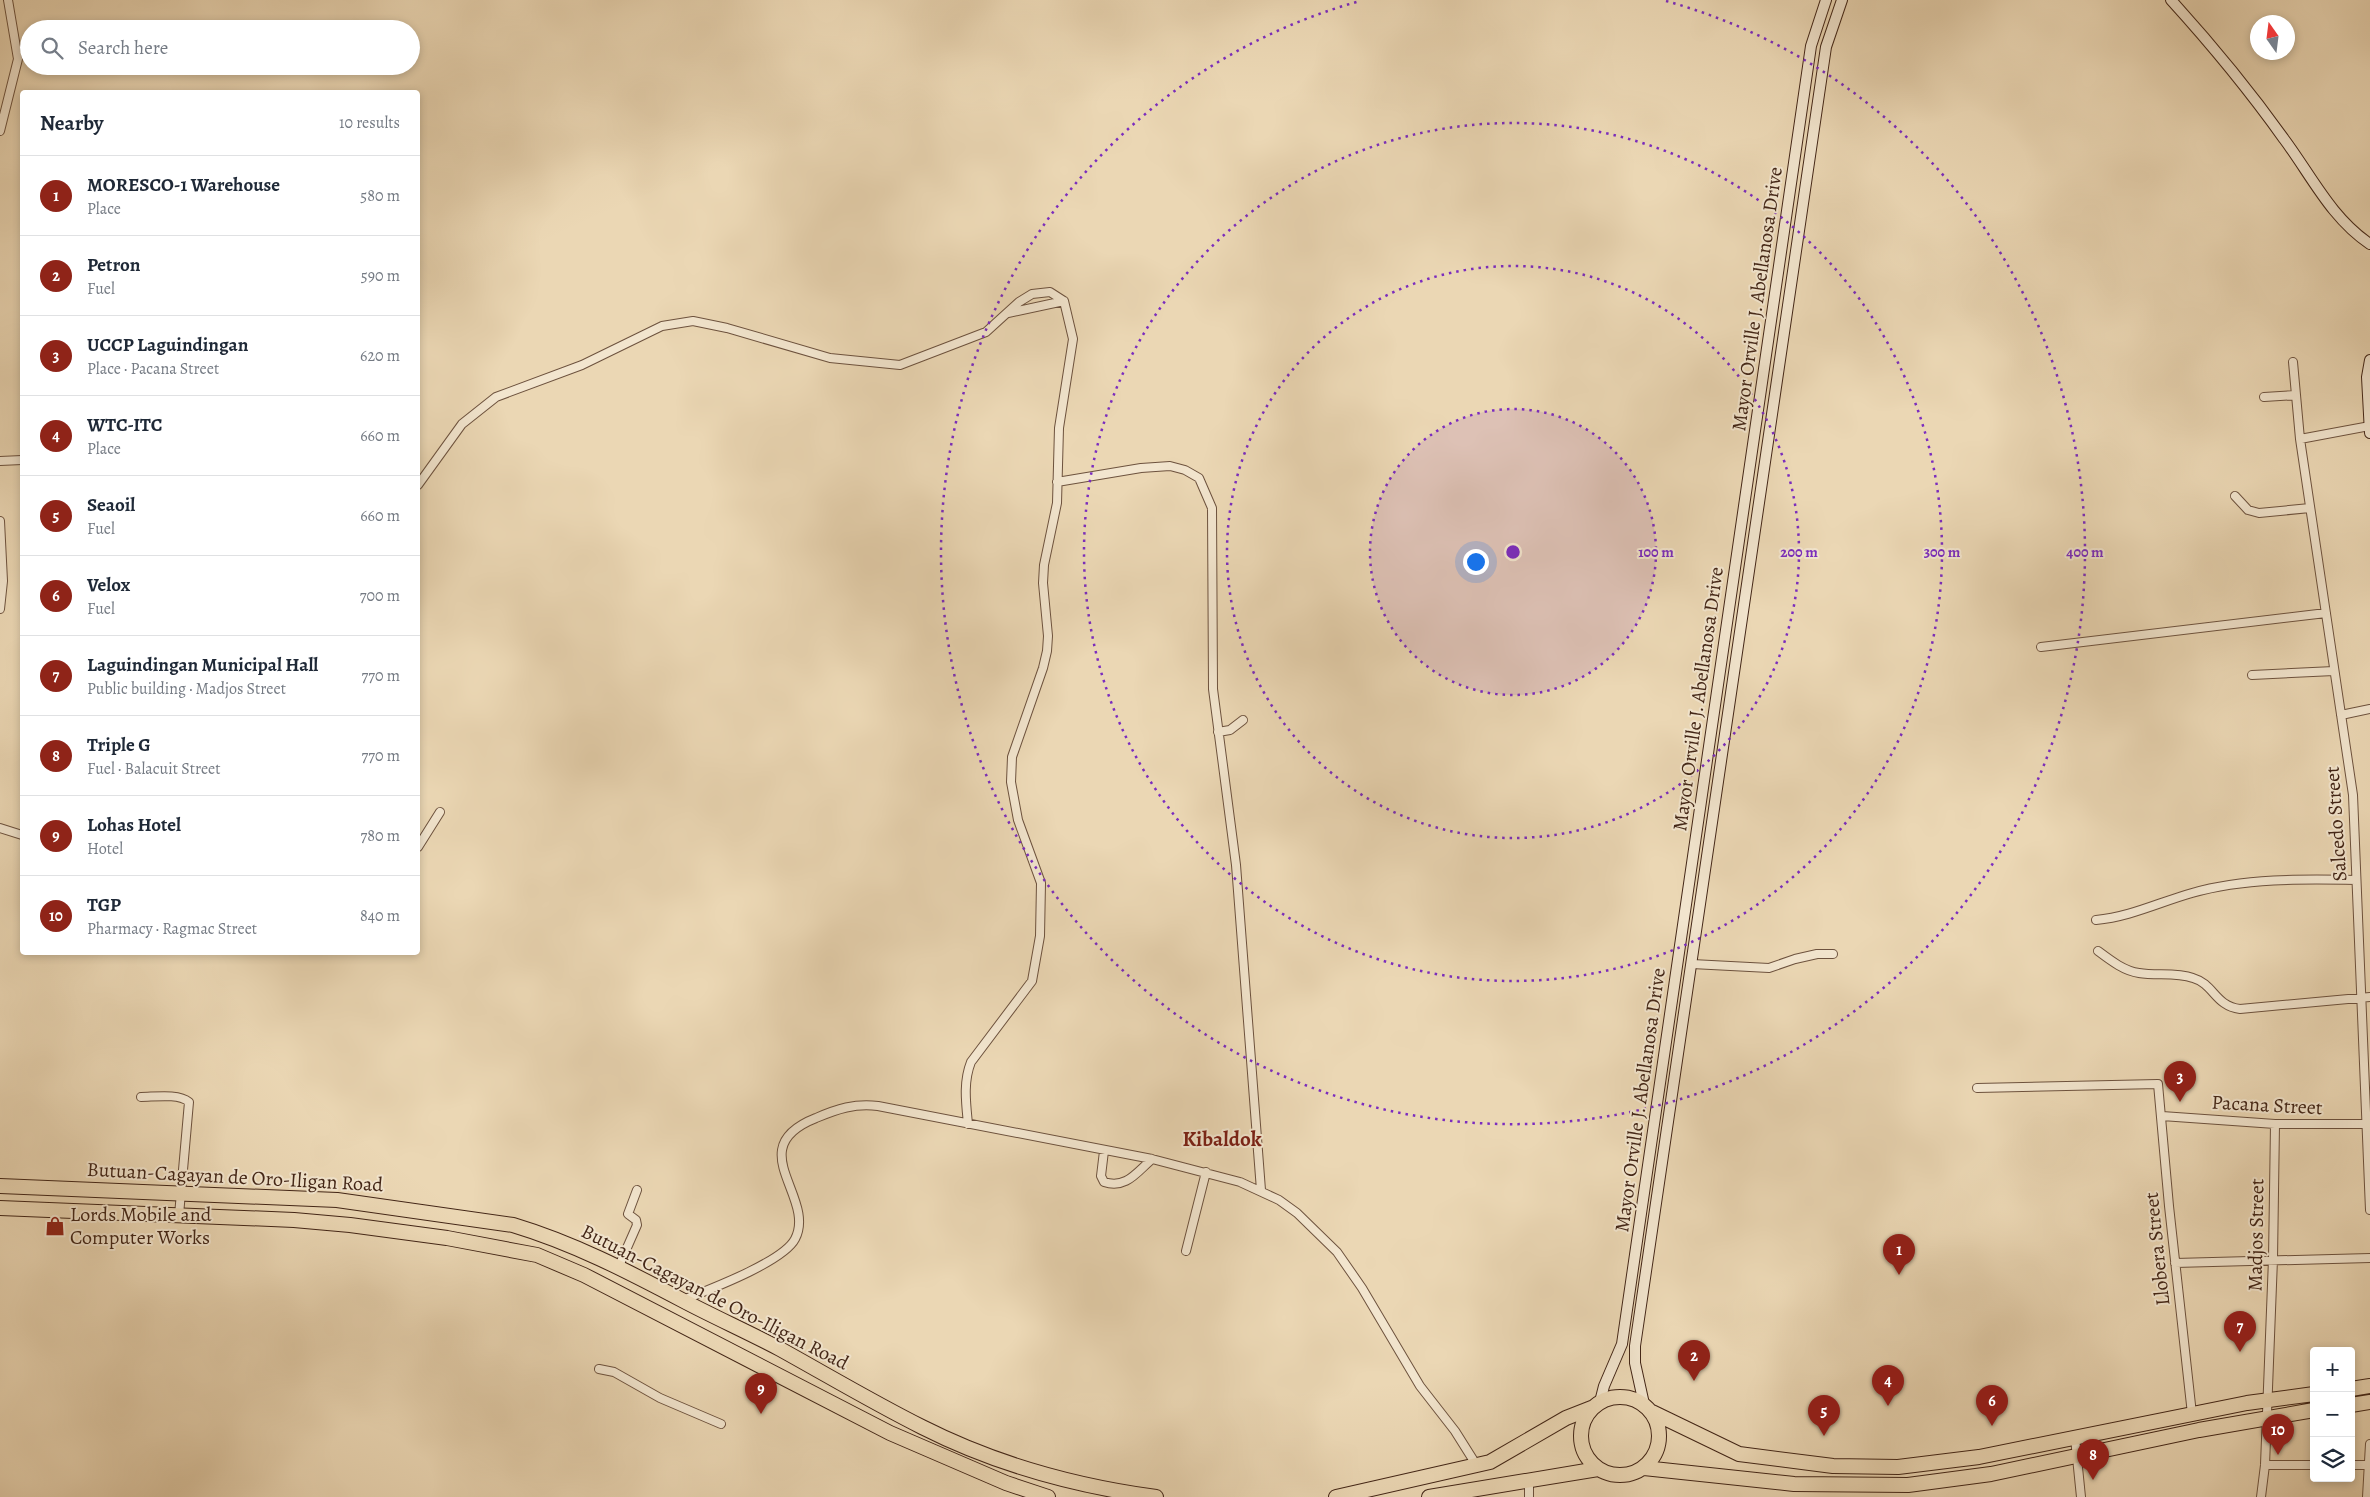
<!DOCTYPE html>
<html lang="en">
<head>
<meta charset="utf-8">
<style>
	:root { --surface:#fff; --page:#f2f2f3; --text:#1f2937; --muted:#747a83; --line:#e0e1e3; --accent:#8f2418 }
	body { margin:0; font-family:Alegreya,serif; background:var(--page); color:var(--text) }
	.controls { position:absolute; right:15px; bottom:15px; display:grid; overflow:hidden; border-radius:5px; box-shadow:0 2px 8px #0003 }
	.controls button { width:45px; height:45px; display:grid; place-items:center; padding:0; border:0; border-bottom:1px solid var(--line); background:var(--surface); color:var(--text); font:25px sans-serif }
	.compass { position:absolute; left:2250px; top:15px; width:45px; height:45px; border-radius:50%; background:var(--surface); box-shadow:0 2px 8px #0003; rotate:346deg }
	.you { position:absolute; left:1475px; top:561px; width:18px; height:18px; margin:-12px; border:4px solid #fff; border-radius:50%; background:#1a73e8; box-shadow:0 0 0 8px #1a73e833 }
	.badge { display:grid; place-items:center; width:32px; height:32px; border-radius:50%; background:var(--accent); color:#fff; font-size:16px; font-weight:700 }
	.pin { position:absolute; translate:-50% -41px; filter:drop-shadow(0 1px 2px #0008) }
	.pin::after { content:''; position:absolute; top:26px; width:18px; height:15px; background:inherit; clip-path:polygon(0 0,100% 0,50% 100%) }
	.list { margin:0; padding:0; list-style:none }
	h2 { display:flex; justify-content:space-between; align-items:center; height:65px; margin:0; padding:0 20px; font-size:21px }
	h2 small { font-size:16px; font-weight:400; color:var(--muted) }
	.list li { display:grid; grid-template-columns:32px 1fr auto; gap:15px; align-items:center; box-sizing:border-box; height:80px; padding:0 20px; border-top:1px solid var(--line) }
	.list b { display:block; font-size:19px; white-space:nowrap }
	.list p { margin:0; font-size:16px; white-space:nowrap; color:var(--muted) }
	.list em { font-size:16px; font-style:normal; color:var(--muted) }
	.icon { flex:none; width:28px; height:28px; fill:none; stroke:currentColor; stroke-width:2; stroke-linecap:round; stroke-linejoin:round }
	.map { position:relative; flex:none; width:2370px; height:1497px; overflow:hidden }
	.search { position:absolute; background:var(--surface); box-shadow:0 2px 8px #0003; left:20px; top:20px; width:400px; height:55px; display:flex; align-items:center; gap:12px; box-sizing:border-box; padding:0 18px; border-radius:28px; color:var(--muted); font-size:19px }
	.panel { position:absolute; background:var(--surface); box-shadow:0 2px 8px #0003; left:20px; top:90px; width:400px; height:865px; border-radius:5px }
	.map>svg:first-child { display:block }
</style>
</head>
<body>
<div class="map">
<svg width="2370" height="1497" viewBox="0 0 2370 1497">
	<rect width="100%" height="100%" fill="#ebd7b4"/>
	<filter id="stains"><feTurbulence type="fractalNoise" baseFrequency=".004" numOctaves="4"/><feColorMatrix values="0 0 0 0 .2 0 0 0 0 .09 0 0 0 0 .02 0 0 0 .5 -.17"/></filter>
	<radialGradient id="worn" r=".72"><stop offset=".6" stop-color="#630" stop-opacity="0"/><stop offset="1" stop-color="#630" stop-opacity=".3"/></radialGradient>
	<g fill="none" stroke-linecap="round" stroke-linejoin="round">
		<defs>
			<path id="street" d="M0 131 18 59 8 0
				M1008 313 1064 301
				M2293 362 2300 439 2353 795 2370 1210
				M2264 397 2296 395
				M2300 439 2370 426
				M0 461 22 460
				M1057 482 1141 468 1170 466 1185 470 1199 478 1212 508 1213 689 1236 865 1261 1190
				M418 485 462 424 496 397 582 365 662 326 693 321 727 328 830 358 900 365 986 332 1019 302 1032 294 1050 292 1064 301 1073 339 1059 428 1057 503 1044 565 1043 583 1048 636 1047 651 1043 668 1012 757 1011 782 1018 820 1041 883 1040 936 1032 981 971 1062C963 1082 966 1103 968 1124
				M2235 496 2248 510 2259 513 2310 508
				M0 521 3 581 0 609
				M2041 647 2326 613
				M2252 675 2334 671
				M2341 715 2370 709
				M1218 732 1230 730 1243 720
				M0 828 22 835
				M418 847 440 812
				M2096 920C2130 917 2160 902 2192 893 2244 878 2303 879 2356 880
				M2098 951C2110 960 2124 971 2139 973 2156 976 2176 972 2193 978 2214 984 2215 1006 2240 1009L2370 997
				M1692 964 1769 968 1795 959 1817 954H1833
				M1977 1088 2158 1084 2169 1206 2192 1414
				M141 1097C154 1097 178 1093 189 1102L179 1215
				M2162 1116 2275 1124H2370
				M1104 1151 1101 1176 1104 1182C1126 1189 1136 1173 1152 1159
				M1186 1251 1206 1172
				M2175 1263 2370 1258
				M619 1266 637 1225 636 1220 628 1214 637 1190
				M683 1300C708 1290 783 1262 795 1239 817 1197 740 1148 816 1118 837 1109 855 1103 878 1106L1152 1159 1240 1182 1279 1200 1297 1213 1337 1252 1362 1288 1420 1386 1455 1431 1477 1466
				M599 1369 614 1372 660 1398 721 1424
				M2075 1438 2081 1497
				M2265 1465H2314
				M2351 1465H2369
				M1529 1479V1497
				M2261 1497 2265 1465 2273 1259 2275 1124
				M2367 1497 2370 1444"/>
			<path id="secondary" d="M2171 0C2211 44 2249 90 2284 139 2311 175 2331 218 2370 244
				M2370 360 2367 377 2370 433
				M1600 1402 1604 1386 1622 1344 1811 46 1826 0
				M1644 1404 1635 1363V1346L1826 47 1842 0"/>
			<path id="highway" d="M0 1186 337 1200 513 1225C573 1243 627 1271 682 1300 714 1317 748 1332 780 1349 827 1375 874 1403 922 1427 995 1464 1075 1486 1156 1497
				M0 1208 294 1220 350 1225 447 1238 537 1255 584 1275 890 1433 1006 1483 1048 1497
				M2351 1389 2370 1386
				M1581 1436a39 39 0 1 1 78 0a39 39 0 1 1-78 0Z
				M2351 1405 2370 1402
				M1652 1412 1739 1454 1833 1466 1898 1467 1979 1457 2247 1403 2314 1394
				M1644 1468 1794 1484 1908 1485 1991 1474 2199 1430 2314 1410
				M1336 1497 1490 1462 1566 1418 1594 1407
				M1429 1497 1598 1469"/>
		</defs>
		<use href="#street" stroke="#6d523e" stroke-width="10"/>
		<use href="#secondary" stroke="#432617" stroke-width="12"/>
		<use href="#highway" stroke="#432617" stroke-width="16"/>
		<use href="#street" stroke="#f2e5ce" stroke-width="8"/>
		<use href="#secondary" stroke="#f2e5ce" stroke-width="10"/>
		<use href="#highway" stroke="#ebd7b4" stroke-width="14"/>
	</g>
	<circle cx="1513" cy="552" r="143" fill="#7b2cbf" fill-opacity=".12"/>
	<g fill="none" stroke="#7b2cbf" stroke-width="2.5" stroke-dasharray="2.5 5">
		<circle cx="1513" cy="552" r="143"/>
		<circle cx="1513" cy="552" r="286"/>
		<circle cx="1513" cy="552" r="429"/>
		<path d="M1666 1A572 572 0 1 1 1360 1"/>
	</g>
	<defs>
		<symbol id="shop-bare" viewBox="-9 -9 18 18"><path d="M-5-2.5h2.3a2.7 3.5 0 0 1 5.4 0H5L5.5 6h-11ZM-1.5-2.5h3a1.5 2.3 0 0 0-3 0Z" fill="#8f2418" stroke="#f2e5ce" stroke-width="2.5" paint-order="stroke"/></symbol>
	</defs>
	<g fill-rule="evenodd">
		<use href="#shop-bare" x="41" y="1212" width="28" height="28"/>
	</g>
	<g text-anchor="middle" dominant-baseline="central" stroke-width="4" stroke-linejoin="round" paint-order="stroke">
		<g font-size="20" fill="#432617" stroke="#f2e5ce">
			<text transform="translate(1757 299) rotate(-82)">Mayor Orville J. Abellanosa Drive</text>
			<text transform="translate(1698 699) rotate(-82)">Mayor Orville J. Abellanosa Drive</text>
			<text transform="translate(2336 824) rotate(-94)">Salcedo Street</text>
			<text transform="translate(1640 1100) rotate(-82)">Mayor Orville J. Abellanosa Drive</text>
			<text transform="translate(2267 1105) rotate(3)">Pacana Street</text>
			<text transform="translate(235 1177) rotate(3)">Butuan-Cagayan de Oro-Iligan Road</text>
			<text transform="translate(2256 1235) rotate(-89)">Madjos Street</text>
			<text transform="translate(2157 1249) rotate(-96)">Llobera Street</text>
			<text transform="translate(715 1297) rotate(27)">Butuan-Cagayan de Oro-Iligan Road</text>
		</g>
		<g font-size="20" fill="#432617" stroke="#f2e5ce" text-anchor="start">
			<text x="70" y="1214">Lords Mobile and<tspan x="70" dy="23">Computer Works</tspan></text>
		</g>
		<g font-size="21" font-weight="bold" fill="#7a1f14" stroke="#f2e5ce">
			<text x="1222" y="1139">Kibaldok</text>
		</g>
	</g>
	<circle cx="1513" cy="552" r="8" fill="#7b2cbf" stroke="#f2e5ce" stroke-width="2.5"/>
	<g font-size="15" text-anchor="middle" font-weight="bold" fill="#7b2cbf" stroke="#f2e5ce" stroke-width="4" stroke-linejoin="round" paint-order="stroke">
		<text x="1656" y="557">100 m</text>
		<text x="1799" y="557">200 m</text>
		<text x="1942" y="557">300 m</text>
		<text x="2085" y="557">400 m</text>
	</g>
	<rect width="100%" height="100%" filter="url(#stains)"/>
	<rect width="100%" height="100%" fill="url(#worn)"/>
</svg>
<div class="controls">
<button>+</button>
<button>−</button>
<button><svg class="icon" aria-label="layers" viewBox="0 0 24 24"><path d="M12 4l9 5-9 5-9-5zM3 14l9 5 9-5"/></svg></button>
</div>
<svg class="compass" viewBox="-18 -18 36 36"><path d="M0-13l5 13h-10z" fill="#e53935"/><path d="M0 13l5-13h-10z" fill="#747a83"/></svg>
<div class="you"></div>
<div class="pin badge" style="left:1899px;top:1275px">1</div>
<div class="pin badge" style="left:1694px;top:1381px">2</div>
<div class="pin badge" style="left:2180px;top:1102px">3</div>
<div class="pin badge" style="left:1888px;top:1406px">4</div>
<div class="pin badge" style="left:1824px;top:1436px">5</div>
<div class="pin badge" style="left:1992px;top:1426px">6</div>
<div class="pin badge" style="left:2240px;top:1352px">7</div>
<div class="pin badge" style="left:2093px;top:1480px">8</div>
<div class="pin badge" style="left:761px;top:1414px">9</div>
<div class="pin badge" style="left:2278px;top:1455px">10</div>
<div class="search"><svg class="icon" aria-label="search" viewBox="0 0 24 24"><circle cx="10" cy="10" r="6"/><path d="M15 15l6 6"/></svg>Search here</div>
<section class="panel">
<h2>Nearby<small>10 results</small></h2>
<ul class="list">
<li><span class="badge">1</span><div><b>MORESCO-1 Warehouse</b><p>Place</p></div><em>580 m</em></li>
<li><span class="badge">2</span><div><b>Petron</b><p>Fuel</p></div><em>590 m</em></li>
<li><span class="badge">3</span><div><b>UCCP Laguindingan</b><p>Place · Pacana Street</p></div><em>620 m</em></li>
<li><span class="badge">4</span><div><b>WTC-ITC</b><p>Place</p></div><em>660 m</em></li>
<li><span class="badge">5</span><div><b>Seaoil</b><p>Fuel</p></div><em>660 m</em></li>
<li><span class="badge">6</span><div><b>Velox</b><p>Fuel</p></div><em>700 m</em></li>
<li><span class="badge">7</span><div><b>Laguindingan Municipal Hall</b><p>Public building · Madjos Street</p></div><em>770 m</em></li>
<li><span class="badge">8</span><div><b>Triple G</b><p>Fuel · Balacuit Street</p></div><em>770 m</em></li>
<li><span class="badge">9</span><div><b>Lohas Hotel</b><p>Hotel</p></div><em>780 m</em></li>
<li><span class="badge">10</span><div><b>TGP</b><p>Pharmacy · Ragmac Street</p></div><em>840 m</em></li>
</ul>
</section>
</div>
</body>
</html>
